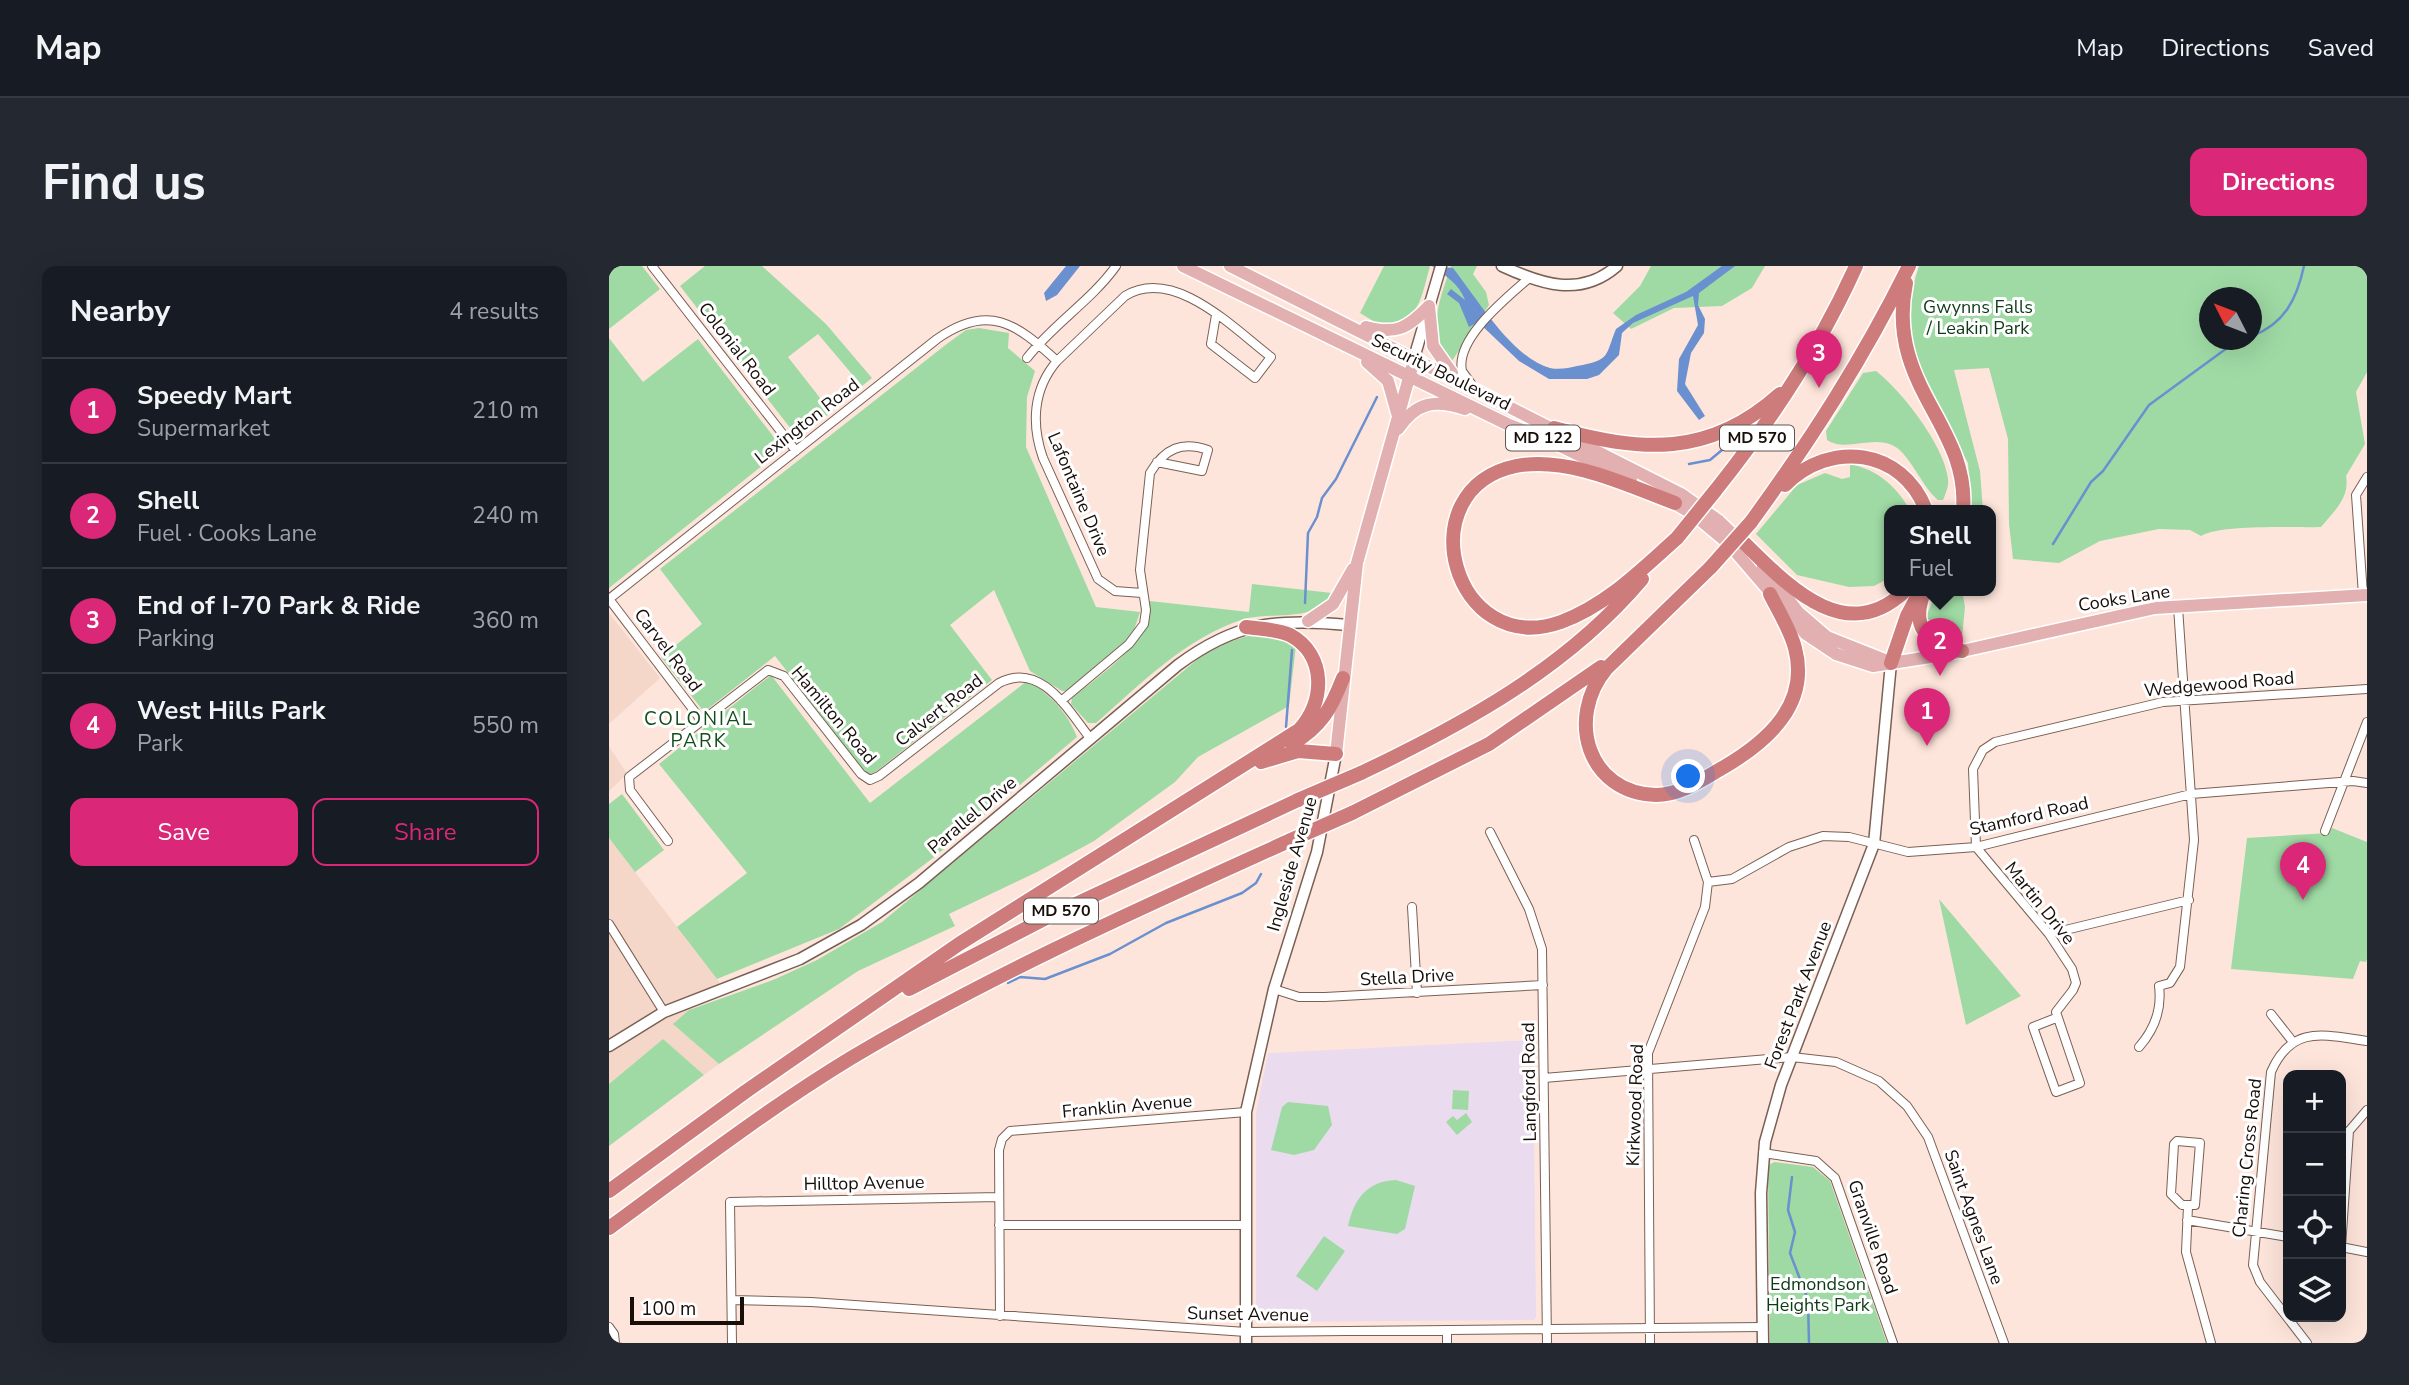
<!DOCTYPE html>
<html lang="en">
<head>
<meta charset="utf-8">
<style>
	:root { --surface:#171b24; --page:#242831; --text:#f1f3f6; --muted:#9ea1a6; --line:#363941; --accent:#db2777 }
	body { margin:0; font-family:"Nunito Sans",sans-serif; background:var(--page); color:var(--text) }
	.controls { position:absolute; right:21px; bottom:21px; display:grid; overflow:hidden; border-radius:14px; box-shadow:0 7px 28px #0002 }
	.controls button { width:63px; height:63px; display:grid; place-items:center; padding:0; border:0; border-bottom:2px solid var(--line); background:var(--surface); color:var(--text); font:35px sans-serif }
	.compass { position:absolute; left:1590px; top:21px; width:63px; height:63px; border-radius:50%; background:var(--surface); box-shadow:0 7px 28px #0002; rotate:312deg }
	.scale { position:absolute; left:21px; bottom:18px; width:114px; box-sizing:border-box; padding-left:7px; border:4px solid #170d09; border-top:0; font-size:19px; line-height:24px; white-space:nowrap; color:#170d09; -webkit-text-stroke:5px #fff; paint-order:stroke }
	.you { position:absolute; left:1080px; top:511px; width:24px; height:24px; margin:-18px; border:5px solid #fff; border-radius:50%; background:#1a73e8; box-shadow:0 0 0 10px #1a73e833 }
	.badge { display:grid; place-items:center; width:46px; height:46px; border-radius:50%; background:var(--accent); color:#fff; font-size:23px; font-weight:700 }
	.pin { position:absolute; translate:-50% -58px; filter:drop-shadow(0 2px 4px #0008) }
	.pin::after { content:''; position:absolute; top:37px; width:24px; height:21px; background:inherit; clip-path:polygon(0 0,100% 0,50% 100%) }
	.popup { position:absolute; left:1275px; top:239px; width:112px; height:91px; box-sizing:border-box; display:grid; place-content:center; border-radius:14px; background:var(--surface); filter:drop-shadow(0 2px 5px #0005); font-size:23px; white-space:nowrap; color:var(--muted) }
	.popup b { font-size:26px; color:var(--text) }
	.popup::after { content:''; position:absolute; left:50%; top:100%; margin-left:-14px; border:14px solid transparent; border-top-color:var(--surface) }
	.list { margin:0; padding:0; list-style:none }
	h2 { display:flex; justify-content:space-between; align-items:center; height:91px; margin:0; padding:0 28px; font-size:30px }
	h2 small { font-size:23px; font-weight:400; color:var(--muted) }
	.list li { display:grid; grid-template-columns:46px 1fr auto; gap:21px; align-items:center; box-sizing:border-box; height:105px; padding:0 28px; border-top:2px solid var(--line) }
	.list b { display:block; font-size:26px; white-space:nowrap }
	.list p { margin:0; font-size:23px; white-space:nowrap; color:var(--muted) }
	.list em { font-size:23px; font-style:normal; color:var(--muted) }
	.actions { display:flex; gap:14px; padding:21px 28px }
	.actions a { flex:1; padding:16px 0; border:2px solid var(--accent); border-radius:14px; text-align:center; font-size:24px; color:var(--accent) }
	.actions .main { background:var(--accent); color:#fff }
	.icon { flex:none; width:38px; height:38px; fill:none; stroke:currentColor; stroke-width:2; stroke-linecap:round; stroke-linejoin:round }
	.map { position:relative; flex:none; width:1758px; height:1077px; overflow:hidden; border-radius:14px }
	header { display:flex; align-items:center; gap:42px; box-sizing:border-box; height:98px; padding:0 35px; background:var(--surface); border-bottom:2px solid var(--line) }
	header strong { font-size:33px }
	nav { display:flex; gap:38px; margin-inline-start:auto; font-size:24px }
	.intro { display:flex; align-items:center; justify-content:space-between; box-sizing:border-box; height:168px; padding:0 42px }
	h1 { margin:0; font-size:49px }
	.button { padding:18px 32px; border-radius:14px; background:var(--accent); color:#fff; font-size:24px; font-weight:700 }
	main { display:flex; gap:42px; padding:0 42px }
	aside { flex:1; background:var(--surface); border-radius:14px; box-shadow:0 7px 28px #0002 }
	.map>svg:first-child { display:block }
</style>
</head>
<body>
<header>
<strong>Map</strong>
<nav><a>Map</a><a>Directions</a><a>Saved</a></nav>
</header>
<div class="intro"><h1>Find us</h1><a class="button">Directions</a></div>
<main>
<aside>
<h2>Nearby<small>4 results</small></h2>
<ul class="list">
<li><span class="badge">1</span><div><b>Speedy Mart</b><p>Supermarket</p></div><em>210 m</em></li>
<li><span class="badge">2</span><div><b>Shell</b><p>Fuel · Cooks Lane</p></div><em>240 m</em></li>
<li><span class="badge">3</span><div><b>End of I-70 Park &amp; Ride</b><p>Parking</p></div><em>360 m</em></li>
<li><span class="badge">4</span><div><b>West Hills Park</b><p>Park</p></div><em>550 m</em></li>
</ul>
<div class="actions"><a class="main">Save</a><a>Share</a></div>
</aside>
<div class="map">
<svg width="1758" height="1077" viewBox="0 0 1758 1077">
	<rect width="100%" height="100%" fill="#fee5db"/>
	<path fill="#f5d7ca" d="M0 347 51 412 0 458Z
		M0 480 18 508 0 525Z
		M0 572 111 717 65 758 110 798 95 809 54 773 0 818Z"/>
	<path fill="#eadbef" d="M924 774 927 1051 925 1054 647 1056V847L659 787Z"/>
	<path fill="#9fdaa4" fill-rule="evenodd" d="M0 0H33L51 23 0 63Z
		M96 0H153L217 58 263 112 253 120 209 68 179 91 222 146 189 172 71 20Z
		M775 0H821C812 32 811 56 774 61L751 47Z
		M842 0H868L864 8 877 26 880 39 841 98C817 64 830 36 842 0Z
		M1042 0H1156L1143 22 1113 40 1065 42 1022 63 1004 47 1031 20Z
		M1310 0H1758V106L1747 126 1756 178 1737 210C1741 232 1725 245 1712 261 1684 262 1613 258 1592 270L1581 264 1550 263 1491 275 1450 297 1404 293 1400 258 1399 173 1380 102 1345 104 1371 205 1374 244H1362L1359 197 1327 137C1326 124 1315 115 1309 103 1294 71 1299 33 1310 0ZM1601 32H1643V74H1601Z
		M370 62 400 67 399 82 426 105 418 131 417 181 487 341 531 346 525 364 517 374 457 425H453L421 405 385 324 341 359 383 414 260 511 166 390 95 446 52 391 93 358 51 303 339 77 357 64Z
		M0 72 34 116 89 73 174 183 0 322Z
		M1267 105C1292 124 1336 180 1339 213 1340 220 1337 227 1334 234H1329C1313 221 1300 186 1283 179 1262 170 1236 186 1218 174L1217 165 1254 107Z
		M1241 198C1269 204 1287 220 1301 244H1280V312L1265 320 1240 321 1188 309 1147 268 1188 219 1216 207 1233 213 1241 211Z
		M643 318 723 327C706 358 664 345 635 353 576 372 533 417 487 457H479L462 438 463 432C495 405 540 380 541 335L640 346Z
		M1328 324H1353L1356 341 1353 371H1338L1317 351Z
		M656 367 687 379 680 440 589 491 566 516 485 575 428 606 340 648 346 660 249 705 110 798 64 758 80 744 164 714 208 694 273 656 590 392C612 379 631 370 656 367Z
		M162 409 261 537 418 415C440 427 459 447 468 471L324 592 230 663 108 713 68 661 138 607 50 498Z
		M13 528 55 584 26 606 0 572V538Z
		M1723 562 1758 576V693L1757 696 1751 695 1744 713 1622 703 1638 572 1720 567Z
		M1330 633 1412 730 1357 759Z
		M54 773 95 809 0 880V818Z
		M844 824 860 825 859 844 843 843Z
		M679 836 719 840 723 859 705 884 685 889 662 884 673 841Z
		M857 847 863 856 848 869 837 856 844 850 848 854Z
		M1166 896 1204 901 1221 915 1278 1077H1161L1159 904 1161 898Z
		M787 914 806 920 796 963 788 968 739 960C745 933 758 915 787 914Z
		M715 970 736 985 708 1025 687 1010Z"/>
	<path fill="#6a90cf" d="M457 0H471L448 29 437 35 435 27Z
		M823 0 844 2C867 31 903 92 941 102 950 104 960 102 968 100 1002 94 996 90 1007 63L1027 49 1077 26 1113 0H1126L1090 27 1089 39 1096 53 1095 67 1082 87 1076 118 1096 150 1090 154 1068 125 1070 93 1089 59 1084 30 1024 57 1013 67 1010 89 990 109 978 113H940L910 95 869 56 860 61 850 37 838 28 842 23 856 34C850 18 837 10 823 0Z"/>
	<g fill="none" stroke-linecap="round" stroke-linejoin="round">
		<path stroke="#6a90cf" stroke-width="2.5" d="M1643 70C1676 58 1688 32 1695 0
			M1080 198 1101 194 1137 164
			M1444 278 1482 216 1494 205 1540 139 1629 74
			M696 337 699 267 708 251 713 232 727 213 768 131
			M677 461 683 384
			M399 717 411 711 436 713 501 688 557 657 633 627 647 617 652 608
			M1183 911 1179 944 1186 966 1181 987 1199 1034 1200 1077"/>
		<defs>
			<path id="street" d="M43 0 187 185
				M418 92C444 58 482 35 507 0
				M448 95 516 30C565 0 624 62 662 91L646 112 602 78 607 49
				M863 119 853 105C846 72 899 31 920 12
				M1754 329 1747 229 1758 211
				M452 435 520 378 535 358 537 344 531 304 541 207C556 182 573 175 599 184L593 205 548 196
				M92 454 0 333 328 73C379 37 407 57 448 95 424 123 422 158 434 192L489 313 506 325 533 327
				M1716 565 1758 456
				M881 566 920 643 933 683 938 1077
				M59 575 21 524 20 511 159 404 175 410 252 508 261 514 270 510 390 417C432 395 459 444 481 472
				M1099 616 1123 613 1180 581 1214 570 1240 571 1299 586 1367 581 1582 528 1744 515 1758 517
				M803 641 808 727
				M0 658 55 746
				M1440 668 1580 634
				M665 723 690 731H716L934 719
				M1662 748 1684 776
				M1447 752 1424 761 1447 826 1471 817 1447 746 1464 724 1467 717 1463 703 1440 668 1367 581 1364 503 1374 484 1386 476 1554 436 1758 423
				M1530 781C1545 764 1553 743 1550 720L1561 717 1571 701 1585 574 1569 341
				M935 812 1183 791 1227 796 1270 815 1298 840 1319 871 1395 1077
				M1568 875 1591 877 1586 939H1573L1562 928 1565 878Z
				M1154 887 1207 895 1226 912 1284 1077
				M1579 940 1577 986 1602 1077
				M1578 954 1679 971
				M390 959H636
				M1732 981 1740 865 1758 844
				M1732 981 1758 986
				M123 1034 202 1036 637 1066 1154 1061
				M391 1050 390 884 393 873 401 865 637 846
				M0 1061 5 1068 6 1077
				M838 1064V1077
				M123 1077 121 936 390 931
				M1041 1077 1039 787 1096 641 1099 616 1085 574
				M1698 1077 1651 1016 1644 999 1662 806C1683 758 1715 769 1758 775"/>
			<path id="secondary" d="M893 0C932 18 971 32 1008 0
				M805 92 832 0
				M0 780 55 746 191 693 252 659 310 617 569 399C627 356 668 352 739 359
				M637 1077V846L665 723 708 586 727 488
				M1154 1077 1152 927 1156 876 1172 819 1265 578 1282 397"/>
			<path id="primary" d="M574 0 898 158 939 174 1022 214
				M621 0 1072 228 1110 255 1133 277
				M820 40 824 80 843 107
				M757 61C787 69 799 62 820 40
				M758 96 779 115 788 147
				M789 163C807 136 826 133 856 143
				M1060 234 1084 248 1120 278 1197 368 1227 388 1264 400 1340 388 1546 342 1758 329
				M1154 301 1189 346 1218 371 1281 396
				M699 355 724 338 744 303
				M727 488 748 297 803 101"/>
			<path id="highway" d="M1297 17C1276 120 1361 159 1354 244
				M945 162C1032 186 1100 192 1171 128
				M1176 219C1221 174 1293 182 1317 244
				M1106 225C1162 155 1210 82 1247 0
				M1066 237C1018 219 959 190 907 200 797 223 844 394 952 356 998 339 1032 304 1068 272
				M1142 256C1203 172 1254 93 1300 0
				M1129 271C1173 313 1234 385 1297 324
				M1102 301 997 403C957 452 978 527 1047 529 1072 529 1094 513 1115 501 1159 475 1201 438 1186 382 1181 363 1170 346 1161 328
				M1316 324C1300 362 1318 377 1353 385
				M1282 397 1298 350 1307 333
				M683 478C712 461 722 443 734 412
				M652 496 689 485 727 488
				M752 507C855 458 958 402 1033 313
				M743 547 880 478 992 401
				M300 723 439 651 689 534
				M0 925 136 826 350 678 690 464C716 437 718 389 681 369 667 363 652 363 637 361
				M0 962C79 904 158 843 242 792 383 708 532 642 682 574"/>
		</defs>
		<use href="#street" stroke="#7a6054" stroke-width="10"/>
		<use href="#secondary" stroke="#7a6054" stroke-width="13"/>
		<use href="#primary" stroke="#fff" stroke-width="15"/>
		<use href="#highway" stroke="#fff" stroke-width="17"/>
		<use href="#street" stroke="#fff" stroke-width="8"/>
		<use href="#secondary" stroke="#fff" stroke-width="10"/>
		<use href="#primary" stroke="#e2b0b0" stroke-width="12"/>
		<use href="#highway" stroke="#ce7c7b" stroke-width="14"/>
		<defs>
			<path id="highway-bridge" d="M1068 272 1106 225
				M1102 301 1142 256
				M689 534 752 507
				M682 574 743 547"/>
		</defs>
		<use href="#highway-bridge" stroke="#fff" stroke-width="17" stroke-linecap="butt"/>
		<use href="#highway-bridge" stroke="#ce7c7b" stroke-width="14"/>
	</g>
	<g text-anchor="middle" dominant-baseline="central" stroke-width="6" stroke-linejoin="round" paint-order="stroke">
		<g fill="#fff" stroke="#5d5653" stroke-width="2">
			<rect x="897" y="159.5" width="74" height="25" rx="5"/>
			<rect x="1111" y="159.5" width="74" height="25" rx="5"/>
			<rect x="415" y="632.5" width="74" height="25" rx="5"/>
		</g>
		<g font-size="16" font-weight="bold" fill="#170d09">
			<text x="934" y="172">MD 122</text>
			<text x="1148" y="172">MD 570</text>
			<text x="452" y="645">MD 570</text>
		</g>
		<g font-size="18" fill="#0d3b16" stroke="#fff">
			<text x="1369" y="41">Gwynns Falls<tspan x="1369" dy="21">/ Leakin Park</tspan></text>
			<text x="1209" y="1018">Edmondson<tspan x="1209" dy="21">Heights Park</tspan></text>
		</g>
		<g font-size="18" fill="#170d09" stroke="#fff">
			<text transform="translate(128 83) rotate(52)">Colonial Road</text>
			<text transform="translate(832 106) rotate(26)">Security Boulevard</text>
			<text transform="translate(198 155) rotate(-38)">Lexington Road</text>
			<text transform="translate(470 228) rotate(67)">Lafontaine Drive</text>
			<text transform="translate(1515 332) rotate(-9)">Cooks Lane</text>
			<text transform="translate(59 384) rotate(53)">Carvel Road</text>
			<text transform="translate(1610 418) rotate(-5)">Wedgewood Road</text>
			<text transform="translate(330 444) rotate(-38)">Calvert Road</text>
			<text transform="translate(225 449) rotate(50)">Hamilton Road</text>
			<text transform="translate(363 549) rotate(-40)">Parallel Drive</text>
			<text transform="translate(1420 550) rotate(-13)">Stamford Road</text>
			<text transform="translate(683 598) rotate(-74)">Ingleside Avenue</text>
			<text transform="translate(1431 637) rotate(51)">Martin Drive</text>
			<text transform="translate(798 711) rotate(-3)">Stella Drive</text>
			<text transform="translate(1189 729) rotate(-69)">Forest Park Avenue</text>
			<text transform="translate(920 816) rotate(-91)">Langford Road</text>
			<text transform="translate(1026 839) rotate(-88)">Kirkwood Road</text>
			<text transform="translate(518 840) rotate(-5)">Franklin Avenue</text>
			<text transform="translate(1638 892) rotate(-84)">Charing Cross Road</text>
			<text transform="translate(255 917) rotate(-1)">Hilltop Avenue</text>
			<text transform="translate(1365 951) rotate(70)">Saint Agnes Lane</text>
			<text transform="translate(1264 971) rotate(71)">Granville Road</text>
			<text transform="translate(639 1048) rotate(1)">Sunset Avenue</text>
		</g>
		<g font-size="19" letter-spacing="2" fill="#134d1b" stroke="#fff">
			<text x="90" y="453">COLONIAL<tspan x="90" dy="22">PARK</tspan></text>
		</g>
	</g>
</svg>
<div class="controls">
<button>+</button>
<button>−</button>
<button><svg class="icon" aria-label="locate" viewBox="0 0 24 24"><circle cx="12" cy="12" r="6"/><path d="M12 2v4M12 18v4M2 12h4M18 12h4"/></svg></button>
<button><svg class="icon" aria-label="layers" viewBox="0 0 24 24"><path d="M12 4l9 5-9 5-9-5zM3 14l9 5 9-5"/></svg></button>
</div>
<svg class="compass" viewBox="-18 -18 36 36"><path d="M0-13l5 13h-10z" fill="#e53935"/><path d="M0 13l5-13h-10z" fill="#9ea1a6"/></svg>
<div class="scale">100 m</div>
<div class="you"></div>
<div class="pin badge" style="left:1318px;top:480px">1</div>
<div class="pin badge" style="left:1331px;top:410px">2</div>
<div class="popup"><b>Shell</b>Fuel</div>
<div class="pin badge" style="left:1210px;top:122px">3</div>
<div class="pin badge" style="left:1694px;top:634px">4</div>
</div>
</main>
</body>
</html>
